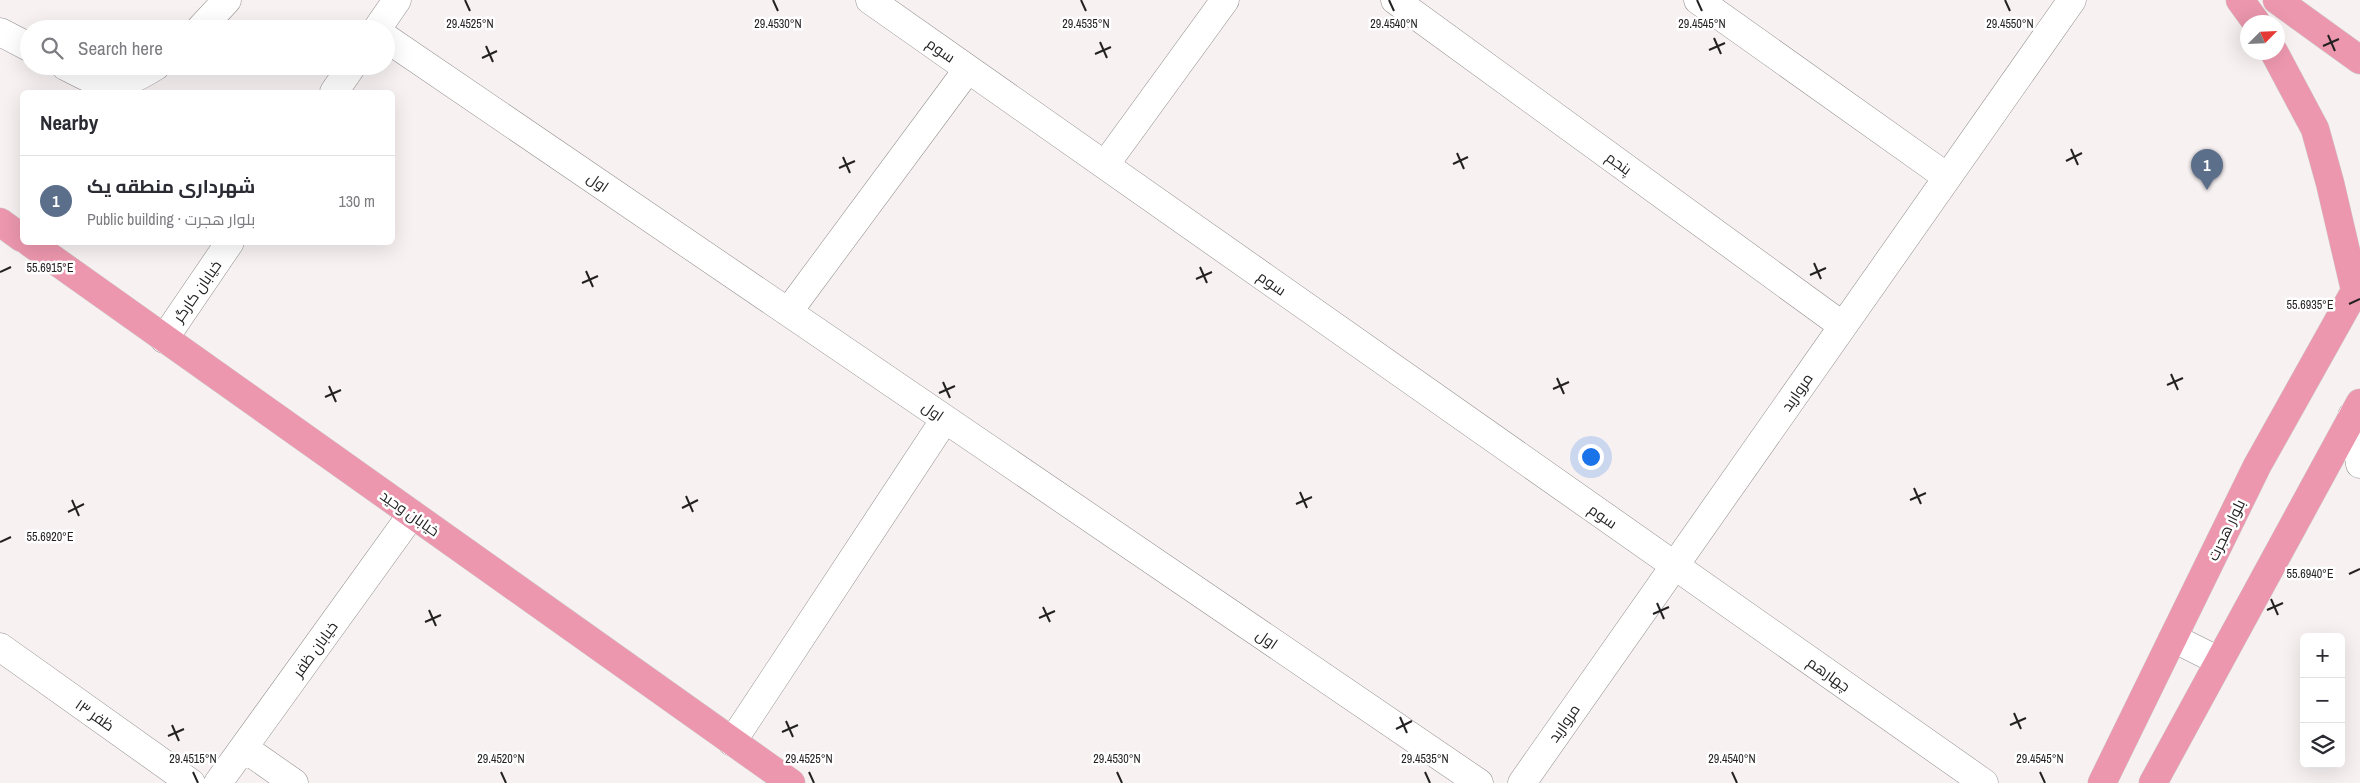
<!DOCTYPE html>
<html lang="en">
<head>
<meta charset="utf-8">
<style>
	:root { --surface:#fff; --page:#f7f7f7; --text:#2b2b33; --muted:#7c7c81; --line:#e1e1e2; --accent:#ea580c }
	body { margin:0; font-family:"Archivo Narrow",Cairo,sans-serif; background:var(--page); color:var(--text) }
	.controls { position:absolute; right:15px; bottom:15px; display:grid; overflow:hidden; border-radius:8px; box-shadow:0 5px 20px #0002 }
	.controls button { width:45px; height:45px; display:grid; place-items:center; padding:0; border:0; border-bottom:1px solid var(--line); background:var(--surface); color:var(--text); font:25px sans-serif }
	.compass { position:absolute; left:2240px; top:15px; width:45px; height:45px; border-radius:50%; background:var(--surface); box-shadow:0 5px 20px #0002; rotate:66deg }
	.you { position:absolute; left:1590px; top:456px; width:18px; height:18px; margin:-12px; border:4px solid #fff; border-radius:50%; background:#1a73e8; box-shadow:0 0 0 8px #1a73e833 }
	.badge { display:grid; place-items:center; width:32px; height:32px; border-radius:50%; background:var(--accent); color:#fff; font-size:16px; font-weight:700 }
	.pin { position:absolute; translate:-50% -41px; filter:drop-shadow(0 1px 2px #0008) }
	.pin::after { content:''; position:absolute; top:26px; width:18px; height:15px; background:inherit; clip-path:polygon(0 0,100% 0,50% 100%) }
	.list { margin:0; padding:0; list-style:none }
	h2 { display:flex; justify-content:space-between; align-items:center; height:65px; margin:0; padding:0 20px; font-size:21px }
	h2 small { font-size:16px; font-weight:400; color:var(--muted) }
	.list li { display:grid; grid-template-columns:32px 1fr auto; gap:15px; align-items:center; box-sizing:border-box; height:90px; padding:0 20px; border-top:1px solid var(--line) }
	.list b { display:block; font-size:19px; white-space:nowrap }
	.list p { margin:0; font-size:16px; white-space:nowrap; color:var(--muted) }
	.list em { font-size:16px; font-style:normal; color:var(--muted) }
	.icon { flex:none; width:28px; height:28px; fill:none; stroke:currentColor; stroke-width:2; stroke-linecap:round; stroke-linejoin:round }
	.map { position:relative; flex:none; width:2360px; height:783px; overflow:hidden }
	.search { position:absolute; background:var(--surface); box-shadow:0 5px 20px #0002; left:20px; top:20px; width:375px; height:55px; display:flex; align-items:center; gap:12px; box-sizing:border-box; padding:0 18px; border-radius:28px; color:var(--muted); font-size:19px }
	.panel { position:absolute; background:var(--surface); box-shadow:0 5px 20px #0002; left:20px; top:90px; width:375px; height:155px; border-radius:8px }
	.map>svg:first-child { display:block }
</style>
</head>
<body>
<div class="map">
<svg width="2360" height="783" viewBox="0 0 2360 783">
	<rect width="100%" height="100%" fill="#f7f1f2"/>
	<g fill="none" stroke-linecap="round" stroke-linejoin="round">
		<defs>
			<path id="minor" d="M870 0 1984 783
				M1395 0 1843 326
				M1698 0 1947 177
				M200 29 227 0
				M377 29 397 0
				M0 32 29 47
				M386 38 1479 783
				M65 66C107 88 114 92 156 66
				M334 92 352 66
				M1105 165 1225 0
				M788 312 968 69
				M164 339 230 242
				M2352 416 2360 464
				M2173 638 2219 661
				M0 647 191 783
				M732 742 945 419
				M244 748 294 783
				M218 783 412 514
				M1522 783 2072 0"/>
			<path id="major" d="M2240 0 2256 22
				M2277 0 2360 60
				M2274 52 2315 129 2330 183 2355 290
				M0 222 22 238
				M29 242 791 783
				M2102 783 2257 466 2360 282
				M2153 783 2360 403"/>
		</defs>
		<use href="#minor" stroke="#928d8e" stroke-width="29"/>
		<use href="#major" stroke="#cfcece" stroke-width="29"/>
		<use href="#minor" stroke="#fff" stroke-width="28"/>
		<use href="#major" stroke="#ec97ae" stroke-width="28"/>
	</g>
	<path fill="none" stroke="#232121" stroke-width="2" d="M465 0 470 11M773 0 778 11M1081 0 1086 11M1389 0 1394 11M1697 0 1702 11M2005 0 2010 11M2328 35 2335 51M1714 38 1721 54M1100 42 1107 58M486 46 493 62M2323 46 2339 39M1709 50 1725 43M1095 54 1111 47M482 58 497 51M2071 149 2078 165M1457 153 1464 169M843 157 850 173M2066 161 2082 153M1453 164 1468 157M839 168 855 161M1814 263 1821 279M1200 267 1207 283M586 271 593 287M0 272 11 267M1810 275 1826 268M1196 279 1212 272M582 283 598 276M2349 304 2360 299M2171 374 2178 390M1557 378 1564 394M943 382 950 398M2167 385 2183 378M329 386 336 402M1553 389 1569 382M939 393 955 386M325 397 341 390M1914 488 1921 504M1300 492 1307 508M686 496 693 512M72 500 79 516M1910 500 1926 493M1296 504 1312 497M682 508 698 500M68 512 84 504M0 542 11 537M2349 574 2360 569M2271 599 2278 615M1657 603 1664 619M1043 607 1050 622M429 610 436 626M2267 610 2283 603M1653 614 1669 607M1039 618 1055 611M425 622 441 615M2014 713 2021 729M1400 717 1407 733M786 721 793 737M172 725 179 741M2010 725 2026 718M1396 729 1412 721M782 732 798 725M168 736 184 729M193 772 198 783M501 772 506 783M809 772 814 783M1117 772 1122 783M1425 772 1430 783M1732 772 1737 783M2040 772 2045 783"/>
	<g text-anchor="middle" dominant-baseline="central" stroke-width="5" stroke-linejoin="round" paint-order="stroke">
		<g font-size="15" fill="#232121" stroke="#fff">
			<text transform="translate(941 50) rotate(35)">سوم</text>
			<text transform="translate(1619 163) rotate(36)">پنجم</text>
			<text transform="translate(598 182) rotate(34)">اول</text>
			<text transform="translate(1272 283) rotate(35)">سوم</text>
			<text transform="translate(197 291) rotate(-55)">خیابان کارگر</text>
			<text transform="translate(1797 392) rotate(-55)">مروارید</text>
			<text transform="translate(933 411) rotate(34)">اول</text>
			<text transform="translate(410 513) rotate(35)">خیابان وحید</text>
			<text transform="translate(1603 516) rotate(35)">سوم</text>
			<text transform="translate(2226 530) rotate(-64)">بلوار هجرت</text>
			<text transform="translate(1267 639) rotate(34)">اول</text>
			<text transform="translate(315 649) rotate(-54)">خیابان ظفر</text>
			<text transform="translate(1829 674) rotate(35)">چهارهم</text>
			<text transform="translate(95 715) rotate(35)">ظفر ۱۳</text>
			<text transform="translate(1564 723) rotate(-55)">مروارید</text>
		</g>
	</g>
	<g font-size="12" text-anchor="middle" fill="#232121" stroke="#fff" stroke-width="5" stroke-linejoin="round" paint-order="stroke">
		<text x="1702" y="28">29.4545°N</text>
		<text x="470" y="28">29.4525°N</text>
		<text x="778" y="28">29.4530°N</text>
		<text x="1086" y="28">29.4535°N</text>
		<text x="1394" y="28">29.4540°N</text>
		<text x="2010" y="28">29.4550°N</text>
		<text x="50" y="272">55.6915°E</text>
		<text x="2310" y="309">55.6935°E</text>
		<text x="50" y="541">55.6920°E</text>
		<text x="2310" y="578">55.6940°E</text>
		<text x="193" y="763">29.4515°N</text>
		<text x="501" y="763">29.4520°N</text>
		<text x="809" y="763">29.4525°N</text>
		<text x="1117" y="763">29.4530°N</text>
		<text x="1425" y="763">29.4535°N</text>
		<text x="1732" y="763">29.4540°N</text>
		<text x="2040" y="763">29.4545°N</text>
	</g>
</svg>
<div class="controls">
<button>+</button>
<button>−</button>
<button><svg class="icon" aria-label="layers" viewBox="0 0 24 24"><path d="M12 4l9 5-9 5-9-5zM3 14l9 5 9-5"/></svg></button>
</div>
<svg class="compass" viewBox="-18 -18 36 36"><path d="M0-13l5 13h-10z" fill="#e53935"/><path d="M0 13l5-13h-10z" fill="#7c7c81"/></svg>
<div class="you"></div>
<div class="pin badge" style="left:2207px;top:190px;background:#5c6f8a">1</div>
<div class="search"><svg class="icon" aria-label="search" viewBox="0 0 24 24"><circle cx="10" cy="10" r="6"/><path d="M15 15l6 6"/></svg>Search here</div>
<section class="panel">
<h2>Nearby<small></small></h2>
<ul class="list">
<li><span class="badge" style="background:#5c6f8a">1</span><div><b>شهرداری منطقه یک</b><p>Public building · بلوار هجرت</p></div><em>130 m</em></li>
</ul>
</section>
</div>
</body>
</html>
